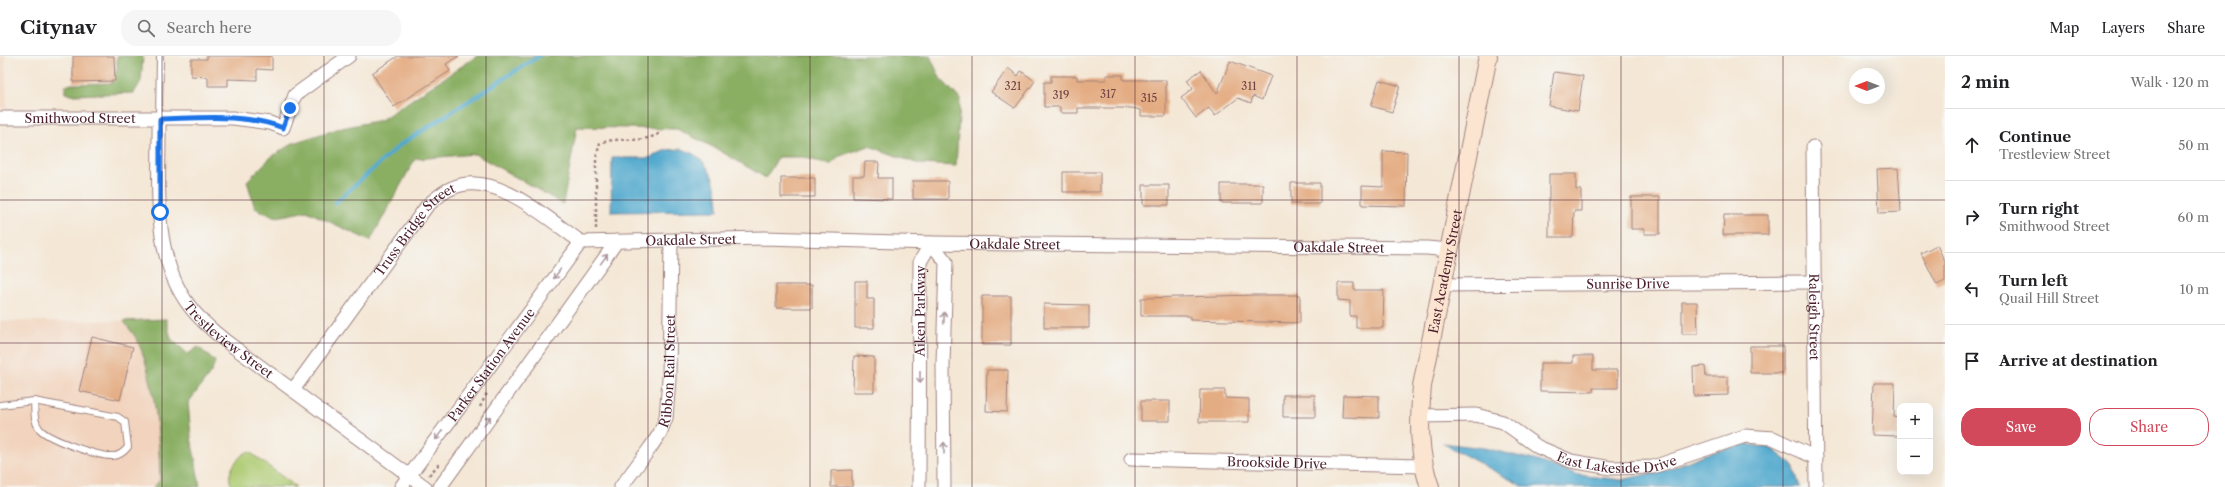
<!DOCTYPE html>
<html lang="en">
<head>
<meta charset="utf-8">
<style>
	:root { --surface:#fff; --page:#f6f6f6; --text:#202124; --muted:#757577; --line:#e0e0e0; --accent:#d1495b }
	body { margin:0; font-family:"Libre Caslon Text",serif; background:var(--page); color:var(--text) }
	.controls { position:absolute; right:12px; bottom:12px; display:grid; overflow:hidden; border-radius:8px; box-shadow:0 4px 16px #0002 }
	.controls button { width:36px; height:36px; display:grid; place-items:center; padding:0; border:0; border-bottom:1px solid var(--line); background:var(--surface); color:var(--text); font:20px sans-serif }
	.compass { position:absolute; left:1849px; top:12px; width:36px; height:36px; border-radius:50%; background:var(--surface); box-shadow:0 4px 16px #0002; rotate:270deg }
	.stop { position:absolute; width:12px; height:12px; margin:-9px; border:3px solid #1a73e8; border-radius:50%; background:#fff }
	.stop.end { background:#1a73e8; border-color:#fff; box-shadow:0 1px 4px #0008 }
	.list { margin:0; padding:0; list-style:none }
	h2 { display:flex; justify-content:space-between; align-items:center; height:52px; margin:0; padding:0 16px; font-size:17px }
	h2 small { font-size:13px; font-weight:400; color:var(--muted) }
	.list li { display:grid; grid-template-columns:26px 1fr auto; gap:12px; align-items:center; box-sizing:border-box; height:72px; padding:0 16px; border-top:1px solid var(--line) }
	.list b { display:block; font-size:15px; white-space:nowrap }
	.list p { margin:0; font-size:13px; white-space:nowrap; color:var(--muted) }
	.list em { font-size:13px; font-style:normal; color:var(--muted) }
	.actions { display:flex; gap:8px; padding:12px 16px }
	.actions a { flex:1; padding:9px 0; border:1px solid var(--accent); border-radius:16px; text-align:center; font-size:14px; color:var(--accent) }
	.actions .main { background:var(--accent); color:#fff }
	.icon { flex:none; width:22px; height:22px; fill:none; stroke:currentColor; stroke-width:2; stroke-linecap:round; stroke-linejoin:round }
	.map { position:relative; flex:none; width:1945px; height:431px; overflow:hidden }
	header { display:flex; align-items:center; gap:24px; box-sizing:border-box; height:56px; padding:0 20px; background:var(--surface); border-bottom:1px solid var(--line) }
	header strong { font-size:19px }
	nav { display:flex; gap:22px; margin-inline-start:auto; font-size:14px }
	.search { width:280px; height:36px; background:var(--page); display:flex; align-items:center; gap:10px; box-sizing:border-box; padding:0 14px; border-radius:16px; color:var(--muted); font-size:15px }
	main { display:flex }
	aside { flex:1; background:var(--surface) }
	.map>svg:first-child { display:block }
</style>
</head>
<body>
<header>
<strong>Citynav</strong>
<div class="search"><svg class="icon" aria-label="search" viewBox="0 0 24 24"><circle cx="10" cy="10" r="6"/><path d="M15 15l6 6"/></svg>Search here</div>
<nav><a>Map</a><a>Layers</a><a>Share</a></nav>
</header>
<main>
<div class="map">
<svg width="1945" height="431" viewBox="0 0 1945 431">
	<rect width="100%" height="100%" fill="#f6f6f2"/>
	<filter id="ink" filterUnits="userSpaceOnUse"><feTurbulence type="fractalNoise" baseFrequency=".025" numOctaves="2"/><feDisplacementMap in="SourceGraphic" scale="8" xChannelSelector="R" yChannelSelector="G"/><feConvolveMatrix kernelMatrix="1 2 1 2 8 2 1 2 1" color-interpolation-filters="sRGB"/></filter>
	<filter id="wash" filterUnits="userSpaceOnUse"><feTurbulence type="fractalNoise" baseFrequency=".012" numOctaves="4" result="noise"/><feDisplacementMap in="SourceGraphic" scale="16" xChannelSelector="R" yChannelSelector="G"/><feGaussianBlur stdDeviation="0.9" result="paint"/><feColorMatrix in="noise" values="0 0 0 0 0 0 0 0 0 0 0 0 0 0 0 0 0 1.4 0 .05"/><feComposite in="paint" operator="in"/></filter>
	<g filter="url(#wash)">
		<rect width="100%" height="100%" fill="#f4e7d5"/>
		<path fill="#f2d4be" d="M0 0H5L7 52H0Z
			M0 265H124L138 287 149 322 159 378 160 424 155 431H0Z"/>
		<path fill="#aecb72" stroke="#7c754e" d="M248 396 251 397 296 431H234C222 423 237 399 248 396Z"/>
		<path fill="#8aaf64" stroke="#6a6748" d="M117 0H143L141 25 134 37 71 39 65 37V30L72 28 112 27 117 13Z
			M477 0H930L940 22 960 43 956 110 919 108 869 90 840 100 830 109 803 101H778L766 122 717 93 677 73 577 71 563 148 475 98 415 103 370 185 307 155 277 161 262 156 255 152 247 125 271 101 293 87 337 73 381 64Z
			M166 263 171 283 188 298 198 291 215 305 212 315 188 347 191 381 200 431H153L160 424C159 379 156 330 139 288 136 280 128 272 124 265Z"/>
		<path fill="#51a9ce" stroke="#4e647c" d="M681 93C710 100 718 129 718 155L611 156 612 102H649L666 94Z
			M1442 387 1484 392 1534 404 1579 419 1622 424 1669 413 1706 398 1745 388 1771 392 1793 409 1800 431H1524Z"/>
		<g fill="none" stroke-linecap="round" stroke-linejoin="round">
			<path stroke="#51a9ce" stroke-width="4" d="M335 147 400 89 539 0"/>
		</g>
		<g id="blocks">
			<path fill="#e4ac82" d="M73 0H114L115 25 73 26Z
				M207 0H272V14L257 13V24L228 23V30H208V21L191 20V3H207Z
				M398 0H459L446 8 450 15 394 51 372 17Z
				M1230 5 1271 20 1262 44 1253 40 1251 47 1238 42 1215 60 1209 52 1196 62 1181 42 1193 33 1187 24 1201 14 1217 38Z
				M1008 12 1018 20 1021 15 1035 25 1015 52 991 36Z
				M1554 16 1583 20 1578 55 1549 50Z
				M1106 19H1123V24H1166V60H1141V54L1132 52H1078V57H1060V51H1044V26H1051V20H1077V24H1106Z
				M1379 24 1400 30 1392 56 1371 50Z
				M1383 95 1407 96 1406 150 1362 149V130L1383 131Z
				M865 106H879L878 122H892V143L853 142V120H864Z
				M1898 112 1901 156 1879 157 1877 113Z
				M1063 116H1100V136H1063Z
				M1549 118H1576V134H1581V155H1574L1573 181H1549Z
				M781 122H815V141H781Z
				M913 125H948V143H913Z
				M1291 127H1320V148H1291Z
				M1221 128H1263V147H1221Z
				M1143 129H1169V149H1143Z
				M1631 141H1660V178H1644V173H1631Z
				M1724 159H1768V179H1723Z
				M1937 189 1945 206V225L1937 229 1921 197Z
				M855 225H867V243H874V272H855Z
				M1338 227H1354V234H1384L1383 272H1356V260H1350V245L1338 244Z
				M776 229H812V252H776Z
				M1254 239H1300V267L1190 264V260H1141V242Z
				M982 240H1011V289H982Z
				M1682 246H1697L1698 278H1682Z
				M1044 248 1089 249V272H1044Z
				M92 281 133 291 120 344 79 335Z
				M1750 290H1783V317H1750Z
				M854 300 874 301V336H853Z
				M1573 300H1593V314H1618V332H1593V336L1540 335V307H1573Z
				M1705 310 1706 321H1728V339L1694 340 1693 311Z
				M987 314H1008L1007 356 986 355Z
				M1874 327H1895L1894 361 1899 362 1898 380 1872 379Z
				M1200 334H1225V342L1249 343V366H1199Z
				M1283 339H1315V361H1283Z
				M1343 339 1379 340V362L1342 361Z
				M1141 345H1170V365H1141Z
				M852 414V431H831V415Z"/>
		</g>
	</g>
	<g filter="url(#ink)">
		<use href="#blocks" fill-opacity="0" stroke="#9f8380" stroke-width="1"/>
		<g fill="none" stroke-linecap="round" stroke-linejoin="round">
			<defs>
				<path id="lane" d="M159 63 160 0
					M0 349 34 345 118 361 125 366 128 391C124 396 120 400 113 400 100 401 46 383 39 372 33 365 35 354 34 345"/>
				<g id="street">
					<path id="s1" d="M0 62H233L270 67 283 72 295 39 349 0"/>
					<path id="s2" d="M159 63C160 127 149 206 196 258 208 271 221 282 235 292L425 431"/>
					<path id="s3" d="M1813 91 1816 431"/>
					<path id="s4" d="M581 186 765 182 931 187 1427 192 1449 194"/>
					<path id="s5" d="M1442 229 1815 226"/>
					<path id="s6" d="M293 334 427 150C435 143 442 136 452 132 494 113 548 163 581 186"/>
					<path id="s7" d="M1420 360 1476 359 1503 366 1538 391 1571 405 1611 412 1653 411 1745 380 1773 382 1816 402"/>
					<path id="s8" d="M1131 403 1423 410"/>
					<path id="s9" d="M401 431 581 186"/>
					<path d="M440 431 617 185"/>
					<path id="s10" d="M621 431 650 392 660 377 666 362 669 323 671 185"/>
					<path id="s11" d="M919 431 920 206 931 187 946 206 943 308 944 431"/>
				</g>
				<g id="secondary">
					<path id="s12" d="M1430 431C1418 397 1419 365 1422 330L1488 0"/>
				</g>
			</defs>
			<use href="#lane" stroke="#9f8380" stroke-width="8"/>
			<use href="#street" stroke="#9f8380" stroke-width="15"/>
			<use href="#secondary" stroke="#9f8380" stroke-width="20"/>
			<path stroke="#9f8380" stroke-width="2.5" stroke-dasharray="3 3" stroke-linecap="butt" d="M596 173V102L600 87C622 79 639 90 662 76
				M480 351 487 337
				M429 419 439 408"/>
			<use href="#lane" stroke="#fff" stroke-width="6"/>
			<use href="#street" stroke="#fff" stroke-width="13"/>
			<use href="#secondary" stroke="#fce5d0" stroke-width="18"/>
		</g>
		<defs><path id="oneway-shaft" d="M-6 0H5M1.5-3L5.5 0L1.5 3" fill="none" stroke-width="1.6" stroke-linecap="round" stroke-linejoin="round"/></defs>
		<g stroke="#ae9aa0">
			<use href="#oneway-shaft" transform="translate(604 203) rotate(-54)"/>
			<use href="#oneway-shaft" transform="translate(557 218) rotate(126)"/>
			<use href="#oneway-shaft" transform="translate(944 262) rotate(-89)"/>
			<use href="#oneway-shaft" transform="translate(920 321) rotate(90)"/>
			<use href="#oneway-shaft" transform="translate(487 365) rotate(-54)"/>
			<use href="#oneway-shaft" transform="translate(439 379) rotate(126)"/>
			<use href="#oneway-shaft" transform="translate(944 392) rotate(-90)"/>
		</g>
	</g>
	<g fill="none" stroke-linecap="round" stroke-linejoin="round" filter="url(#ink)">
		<path stroke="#1a73e8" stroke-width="5" d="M160 156V63C200 62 244 57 283 72L290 52"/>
	</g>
	<path fill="none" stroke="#4a1f2b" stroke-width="1" stroke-opacity="0.55" d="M162 0V431M324 0V431M486 0V431M648 0V431M810 0V431M972 0V431M1135 0V431M1297 0V431M1459 0V431M1621 0V431M1783 0V431M0 144H1945M0 287H1945"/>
	<g text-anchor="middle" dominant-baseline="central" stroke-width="4" stroke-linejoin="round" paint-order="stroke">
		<g font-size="11" fill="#704241">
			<text x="1013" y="30">321</text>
			<text x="1249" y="30">311</text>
			<text x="1108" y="38">317</text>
			<text x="1061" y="39">319</text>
			<text x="1149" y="42">315</text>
		</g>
		<g font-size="13" fill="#4a1f2b" stroke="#f6f6f2">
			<text stroke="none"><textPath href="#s1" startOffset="80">Smithwood Street</textPath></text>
			<text stroke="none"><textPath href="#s6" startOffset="202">Truss Bridge Street</textPath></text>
			<text stroke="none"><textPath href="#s4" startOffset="110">Oakdale Street</textPath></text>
			<text stroke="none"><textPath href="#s4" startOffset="434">Oakdale Street</textPath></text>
			<text stroke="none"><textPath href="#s4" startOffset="758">Oakdale Street</textPath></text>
			<text stroke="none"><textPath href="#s12" startOffset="219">East Academy Street</textPath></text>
			<text stroke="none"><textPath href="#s5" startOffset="186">Sunrise Drive</textPath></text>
			<text stroke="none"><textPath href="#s11" startOffset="176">Aiken Parkway</textPath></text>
			<text stroke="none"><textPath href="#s3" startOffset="170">Raleigh Street</textPath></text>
			<text stroke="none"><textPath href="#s2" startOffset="245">Trestleview Street</textPath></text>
			<text stroke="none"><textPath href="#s9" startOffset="152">Parker Station Avenue</textPath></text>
			<text stroke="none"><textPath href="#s10" startOffset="130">Ribbon Rail Street</textPath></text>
			<text stroke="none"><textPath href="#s7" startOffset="209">East Lakeside Drive</textPath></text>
			<text stroke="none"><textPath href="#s8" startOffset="146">Brookside Drive</textPath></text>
		</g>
	</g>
</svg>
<div class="controls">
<button>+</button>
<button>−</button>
</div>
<svg class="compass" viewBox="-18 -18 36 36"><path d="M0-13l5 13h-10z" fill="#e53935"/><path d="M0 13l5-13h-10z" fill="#757577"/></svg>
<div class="stop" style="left:160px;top:156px"></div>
<div class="stop end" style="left:290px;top:52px"></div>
</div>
<aside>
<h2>2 min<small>Walk · 120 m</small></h2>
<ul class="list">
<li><svg class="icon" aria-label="ahead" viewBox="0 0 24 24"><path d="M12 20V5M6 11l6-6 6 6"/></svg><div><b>Continue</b><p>Trestleview Street</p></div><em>50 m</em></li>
<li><svg class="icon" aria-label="right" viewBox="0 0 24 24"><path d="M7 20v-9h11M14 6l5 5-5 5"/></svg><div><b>Turn right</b><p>Smithwood Street</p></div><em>60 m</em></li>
<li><svg class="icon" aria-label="left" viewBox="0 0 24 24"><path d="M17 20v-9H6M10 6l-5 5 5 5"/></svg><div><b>Turn left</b><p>Quail Hill Street</p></div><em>10 m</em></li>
<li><svg class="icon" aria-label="arrive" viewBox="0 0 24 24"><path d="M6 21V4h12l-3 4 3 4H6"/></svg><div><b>Arrive at destination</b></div></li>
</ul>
<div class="actions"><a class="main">Save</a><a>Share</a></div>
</aside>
</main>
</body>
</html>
